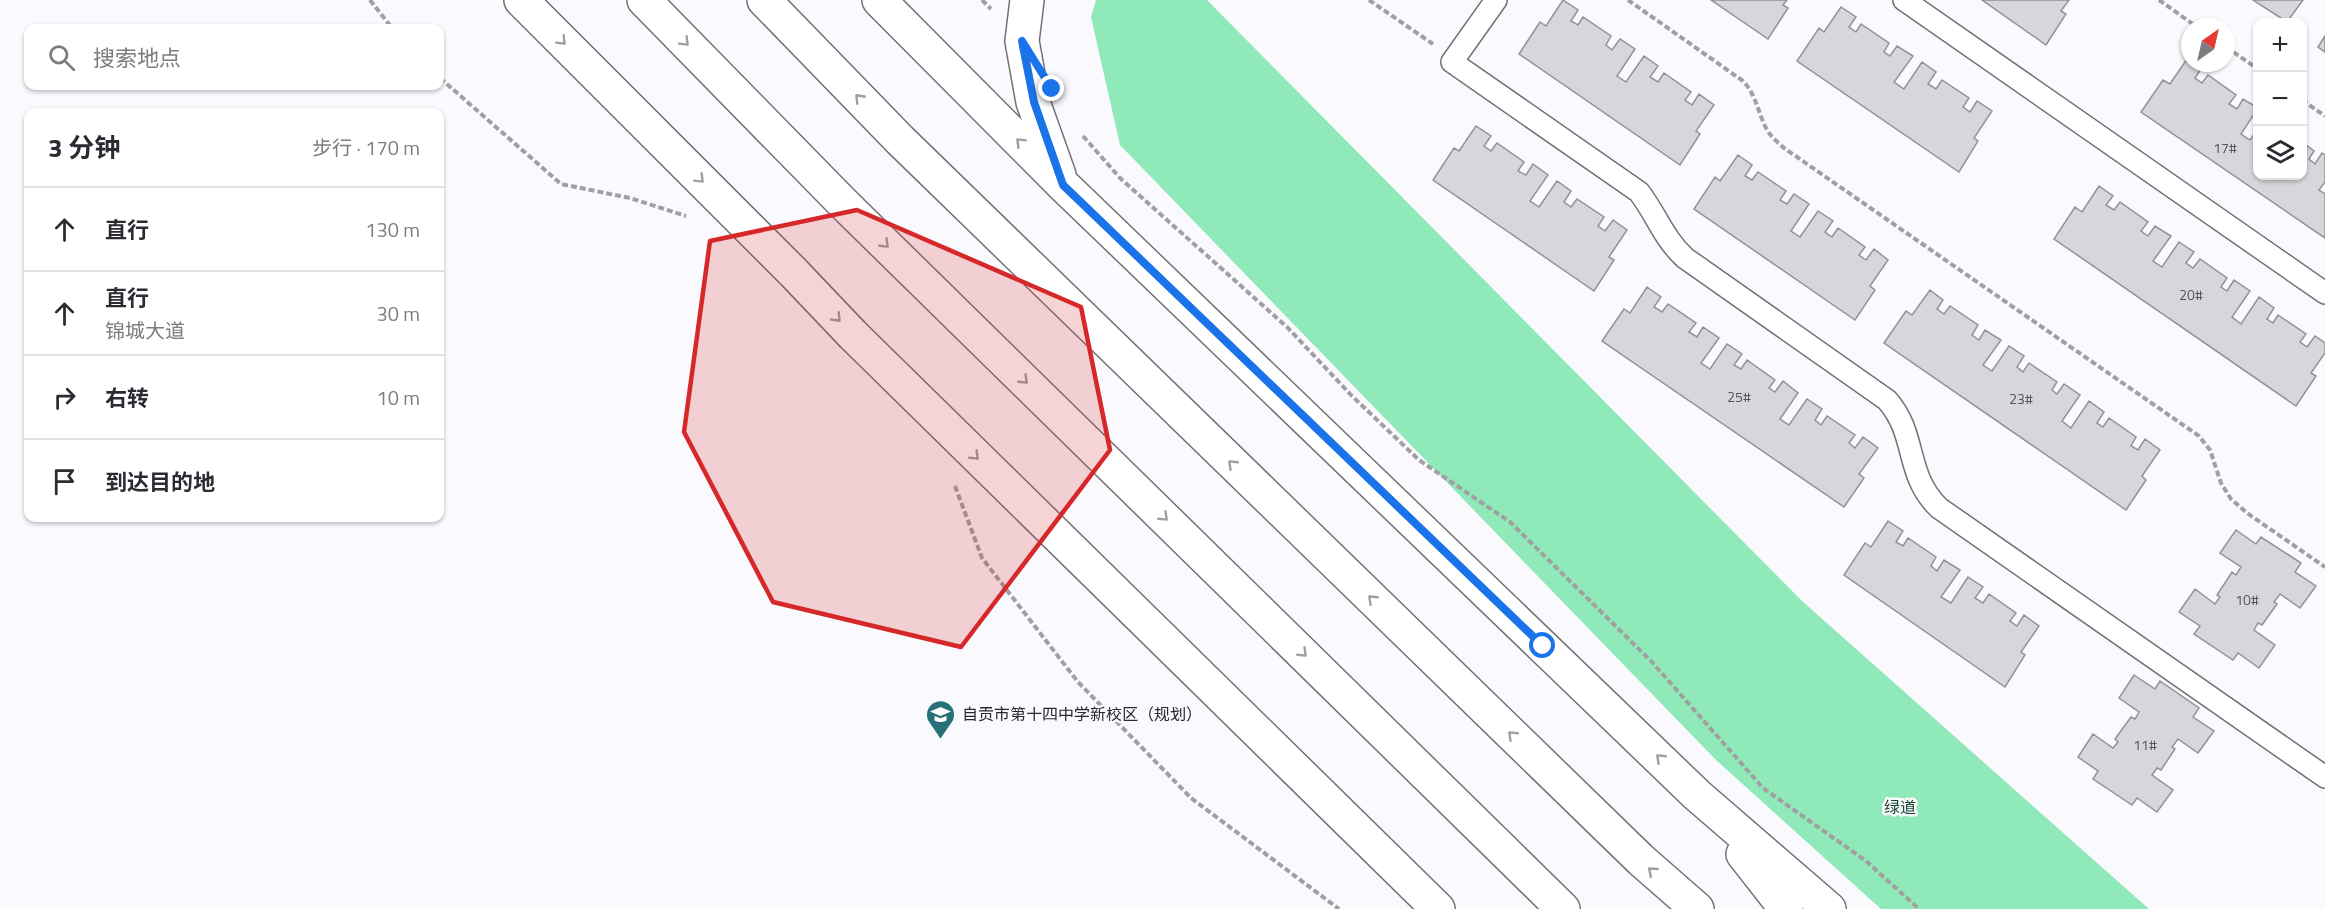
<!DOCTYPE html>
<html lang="zh">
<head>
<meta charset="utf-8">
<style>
	:root { --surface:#fff; --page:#f7f7f7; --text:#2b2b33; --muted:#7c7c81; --line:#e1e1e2 }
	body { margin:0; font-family:"Titillium Web","Noto Sans SC",sans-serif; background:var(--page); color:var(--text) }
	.controls { position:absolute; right:18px; top:18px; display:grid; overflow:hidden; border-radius:12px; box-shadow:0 2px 4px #0004 }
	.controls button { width:54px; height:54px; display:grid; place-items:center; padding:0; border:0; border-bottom:2px solid var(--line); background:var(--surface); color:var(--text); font:30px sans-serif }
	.compass { position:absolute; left:2181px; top:18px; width:54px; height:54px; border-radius:50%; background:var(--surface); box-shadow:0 2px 4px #0004; rotate:34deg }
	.stop { position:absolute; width:18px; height:18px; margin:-14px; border:4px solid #1a73e8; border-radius:50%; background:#fff }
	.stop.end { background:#1a73e8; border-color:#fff; box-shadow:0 2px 6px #0008 }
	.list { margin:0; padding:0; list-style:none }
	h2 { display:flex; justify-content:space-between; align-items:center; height:78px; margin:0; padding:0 24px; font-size:26px }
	h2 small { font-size:20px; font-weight:400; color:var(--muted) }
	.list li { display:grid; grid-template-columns:39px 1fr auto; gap:18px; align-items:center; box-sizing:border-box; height:84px; padding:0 24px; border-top:2px solid var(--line) }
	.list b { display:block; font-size:22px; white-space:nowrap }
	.list p { margin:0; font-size:20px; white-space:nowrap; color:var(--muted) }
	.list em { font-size:20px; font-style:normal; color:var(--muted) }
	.icon { flex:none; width:33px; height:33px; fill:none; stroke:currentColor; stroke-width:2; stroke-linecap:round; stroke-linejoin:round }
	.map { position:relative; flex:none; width:2325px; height:909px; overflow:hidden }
	.search { position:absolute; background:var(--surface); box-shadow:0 2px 4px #0004; left:24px; top:24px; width:420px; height:66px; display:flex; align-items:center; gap:15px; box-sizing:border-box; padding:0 21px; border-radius:12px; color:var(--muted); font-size:22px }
	.panel { position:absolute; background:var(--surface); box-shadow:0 2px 4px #0004; left:24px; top:108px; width:420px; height:414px; border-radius:12px }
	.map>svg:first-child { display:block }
</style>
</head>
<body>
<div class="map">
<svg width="2325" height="909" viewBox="0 0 2325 909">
	<rect width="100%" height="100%" fill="#f9f9fe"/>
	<path fill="#8fe9b8" d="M1096 0H1207L1802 601 2149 909H1881L1716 760 1120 145 1091 17Z"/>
	<path fill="#d6d6db" stroke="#929196" stroke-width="1.5" d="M1563 0 1578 10 1571 21 1578 25 1583 17 1611 36 1606 45 1612 50 1620 39 1635 49 1617 76 1626 82 1644 56 1658 66 1650 77 1658 82 1664 73 1691 92 1685 100 1692 105 1699 94 1714 105 1696 131 1700 134 1680 165 1519 54 1540 22 1546 26Z
		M1711 0H1787L1783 5 1788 8 1768 39Z
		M1982 0H2069L2061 11 2066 14 2046 45Z
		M2253 0H2303L2287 22Z
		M1841 7 1856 17 1849 27 1856 32 1861 24 1889 43 1884 52 1890 56 1897 46 1913 56 1894 82 1904 89 1922 62 1936 72 1928 84 1936 89 1942 80 1969 98 1963 107 1970 112 1977 101 1992 111 1974 138 1978 141 1959 172 1797 61 1819 28 1824 32Z
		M2325 36V52L2318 47Z
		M2187 59 2190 63 2201 69 2195 78 2202 83 2208 75 2236 95 2229 104 2237 109 2243 99 2258 108 2241 134 2250 140 2258 129V176H2302V142L2314 151 2309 159 2315 164 2322 153 2325 155V182L2319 190 2325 194V238L2141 112 2163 80 2170 84Z
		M1476 126 1491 136 1484 146 1491 151 1497 143 1524 162 1518 171 1526 175 1533 164 1548 175 1530 201 1539 207 1557 181 1571 191 1564 202 1571 207 1577 199 1604 217 1598 226 1605 231 1613 220 1627 230 1609 257 1614 260 1594 291 1433 180 1454 148 1459 151Z
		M1738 155 1752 165 1745 176 1752 180 1758 172 1786 191 1780 200 1787 204 1794 194 1809 204 1791 231 1800 237 1818 211 1833 221 1825 232 1832 237 1838 228 1865 247 1859 255 1866 260 1874 249 1888 260 1870 286 1875 290 1855 320 1694 209 1715 177 1720 181Z
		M2099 186 2113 196 2106 205 2114 210 2120 202 2148 222 2141 231 2148 236 2155 226 2171 236 2153 261 2162 267 2179 242 2194 252 2186 263 2193 268 2200 259 2227 278 2221 287 2227 291 2234 280 2250 291 2232 317 2241 324 2259 297 2274 308 2267 319 2273 323 2278 315 2306 334 2300 342 2307 347 2315 336 2325 343V353L2311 373 2316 376 2296 406 2054 239 2075 207 2082 212Z
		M1647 287 1661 297 1654 307 1662 312 1668 304 1696 323 1689 332 1697 337 1703 327 1719 338 1701 363 1710 369 1727 344 1742 354 1734 365 1741 369 1747 360 1775 380 1769 388 1775 392 1783 381 1798 393 1780 419 1789 425 1807 399 1822 409 1815 420 1821 425 1827 416 1855 435 1849 443 1855 448 1863 437 1878 448 1859 474 1864 478 1844 507 1602 341 1624 309 1630 313Z
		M1930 290 1943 300 1937 309 1944 314 1950 306 1978 325 1972 335 1979 340 1985 330 2001 340 1983 365 1992 371 2009 346 2024 356 2017 367 2023 372 2029 363 2057 382 2052 390 2057 394 2064 384 2080 395 2062 421 2071 428 2089 401 2104 412 2097 423 2103 427 2109 418 2136 437 2131 446 2138 450 2145 439 2160 450 2142 476 2146 480 2126 510 1884 343 1906 311 1912 315Z
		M1888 521 1903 531 1896 542 1903 546 1908 538 1936 557 1931 566 1937 571 1944 560 1960 570 1941 597 1951 603 1968 577 1983 587 1975 598 1983 603 1989 594 2016 613 2010 621 2017 626 2024 615 2039 626 2021 652 2025 655 2005 687 1844 575 1865 543 1871 547Z
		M2236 530 2256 544 2261 537 2301 563 2295 572 2316 586 2300 608 2280 594 2274 602 2277 604 2262 625 2258 623 2254 630 2275 645 2259 668 2238 653 2233 660 2194 634 2200 626 2179 612 2195 589 2215 604 2220 597 2217 595 2232 572 2236 575 2241 567 2220 553Z
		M2134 675 2155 689 2160 681 2199 708 2193 717 2214 731 2198 753 2178 739 2172 747 2175 749 2161 770 2157 768 2152 775 2173 790 2157 812 2137 798 2132 805 2093 779 2098 771 2078 757 2093 734 2113 748 2118 742 2115 739 2131 717 2135 719 2139 712 2119 698Z"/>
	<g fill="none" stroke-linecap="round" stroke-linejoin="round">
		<defs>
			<path id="lane" d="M1496 0 1452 62 1639 192C1656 214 1664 239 1685 258L1887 400C1918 435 1904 474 1939 508L2325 777
				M1904 0 2325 293"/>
			<path id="secondary" d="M521 0 794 273 853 335 1438 909
				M879 0 1063 185 1697 795 1829 909
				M1027 0 1022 41 1033 102 1059 175
				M1743 854 1786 909"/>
			<path id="highway" d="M644 0 843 203 1563 909
				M764 0 900 140 1641 860 1697 909"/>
		</defs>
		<use href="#lane" stroke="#727276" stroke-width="24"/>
		<use href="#secondary" stroke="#727276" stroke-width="36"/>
		<use href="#highway" stroke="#727276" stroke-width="36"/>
		<path stroke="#a0a0a3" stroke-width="4" stroke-dasharray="6 3" stroke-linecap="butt" d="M370 0 392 28
			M982 0 991 9
			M1369 0 1433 44
			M1628 0 1743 81C1756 95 1757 109 1765 126 1769 135 1777 142 1784 148L2199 436 2210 450 2221 483 2231 499 2247 513 2325 567
			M2159 0 2197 27
			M2226 47 2258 69
			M440 78 561 184 630 198 686 216
			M2302 100 2325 116
			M1083 136 1120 178 1288 328 1351 395 1419 460 1510 522 1651 661 1763 788 1866 861 1919 909
			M955 486 982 558 1078 682 1191 798 1339 909"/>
		<use href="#lane" stroke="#fff" stroke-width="21"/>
		<use href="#secondary" stroke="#fff" stroke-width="33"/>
		<use href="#highway" stroke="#fff" stroke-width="33"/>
	</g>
	<defs><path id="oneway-chevron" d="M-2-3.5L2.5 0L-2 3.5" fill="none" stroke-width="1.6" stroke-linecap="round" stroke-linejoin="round" transform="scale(1.5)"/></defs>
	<g stroke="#9f9fa0">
		<use href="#oneway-chevron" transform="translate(562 41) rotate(45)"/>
		<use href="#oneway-chevron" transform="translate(685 42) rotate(45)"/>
		<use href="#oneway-chevron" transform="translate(859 98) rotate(-134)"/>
		<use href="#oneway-chevron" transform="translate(1020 142) rotate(-135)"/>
		<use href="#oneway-chevron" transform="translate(700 179) rotate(45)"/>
		<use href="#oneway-chevron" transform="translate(885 244) rotate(44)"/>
		<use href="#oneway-chevron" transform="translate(837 318) rotate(46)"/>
		<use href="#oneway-chevron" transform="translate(1024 380) rotate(44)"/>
		<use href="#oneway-chevron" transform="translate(975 456) rotate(44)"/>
		<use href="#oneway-chevron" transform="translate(1232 464) rotate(-136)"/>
		<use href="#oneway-chevron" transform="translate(1164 517) rotate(44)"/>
		<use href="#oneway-chevron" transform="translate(1372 599) rotate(-136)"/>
		<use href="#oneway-chevron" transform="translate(1303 653) rotate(44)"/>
		<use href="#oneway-chevron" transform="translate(1512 735) rotate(-136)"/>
		<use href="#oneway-chevron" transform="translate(1660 758) rotate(-136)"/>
		<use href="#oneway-chevron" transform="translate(1652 871) rotate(-139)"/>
	</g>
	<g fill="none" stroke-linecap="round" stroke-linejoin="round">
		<path stroke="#1a73e8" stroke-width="8" d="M1052 89 1022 41 1034 102 1063 185 1543 646"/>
	</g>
	<path fill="#d62828" fill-opacity="0.2" stroke="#d62828" stroke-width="4.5" stroke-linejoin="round" d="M857 210 1081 307 1110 450 961 647 773 602 684 432 710 241Z"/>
	<defs>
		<symbol id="school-pin" viewBox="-11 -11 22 30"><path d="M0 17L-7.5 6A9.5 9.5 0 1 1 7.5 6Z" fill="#267177" stroke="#f9f9fe"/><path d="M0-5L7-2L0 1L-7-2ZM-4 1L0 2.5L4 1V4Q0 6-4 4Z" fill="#fff"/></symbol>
	</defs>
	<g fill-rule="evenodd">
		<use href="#school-pin" x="924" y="698" width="33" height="45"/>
	</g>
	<g text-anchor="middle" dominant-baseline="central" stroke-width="5" stroke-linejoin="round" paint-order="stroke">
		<g font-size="14" fill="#545457">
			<text x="2225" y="147">17#</text>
			<text x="2191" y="294">20#</text>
			<text x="1739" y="396">25#</text>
			<text x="2021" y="398">23#</text>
			<text x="2247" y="599">10#</text>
			<text x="2145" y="744">11#</text>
		</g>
		<g font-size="16" fill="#29292b" stroke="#f9f9fe" text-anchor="start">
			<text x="962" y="714">自贡市第十四中学新校区（规划）</text>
		</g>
		<g font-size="16" fill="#19452f" stroke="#f9f9fe">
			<text x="1900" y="807">绿道</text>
		</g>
	</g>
</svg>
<div class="controls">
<button>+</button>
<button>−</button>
<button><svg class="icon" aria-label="layers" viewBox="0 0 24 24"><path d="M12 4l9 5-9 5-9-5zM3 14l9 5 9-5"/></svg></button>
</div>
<svg class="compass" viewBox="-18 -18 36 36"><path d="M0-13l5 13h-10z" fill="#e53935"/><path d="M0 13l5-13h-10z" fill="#7c7c81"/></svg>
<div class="stop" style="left:1543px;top:646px"></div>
<div class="stop end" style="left:1052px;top:89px"></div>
<div class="search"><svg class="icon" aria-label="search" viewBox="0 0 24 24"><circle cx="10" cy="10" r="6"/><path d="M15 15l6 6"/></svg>搜索地点</div>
<section class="panel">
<h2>3 分钟<small>步行 · 170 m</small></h2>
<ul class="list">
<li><svg class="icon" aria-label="ahead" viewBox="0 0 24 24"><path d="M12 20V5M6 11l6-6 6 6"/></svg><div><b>直行</b></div><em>130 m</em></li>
<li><svg class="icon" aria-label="ahead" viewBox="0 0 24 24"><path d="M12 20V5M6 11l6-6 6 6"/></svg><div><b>直行</b><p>锦城大道</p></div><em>30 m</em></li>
<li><svg class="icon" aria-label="right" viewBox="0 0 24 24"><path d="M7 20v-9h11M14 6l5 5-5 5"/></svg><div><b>右转</b></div><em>10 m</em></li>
<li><svg class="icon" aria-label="arrive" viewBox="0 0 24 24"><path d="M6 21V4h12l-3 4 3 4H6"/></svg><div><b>到达目的地</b></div></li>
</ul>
</section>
</div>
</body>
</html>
